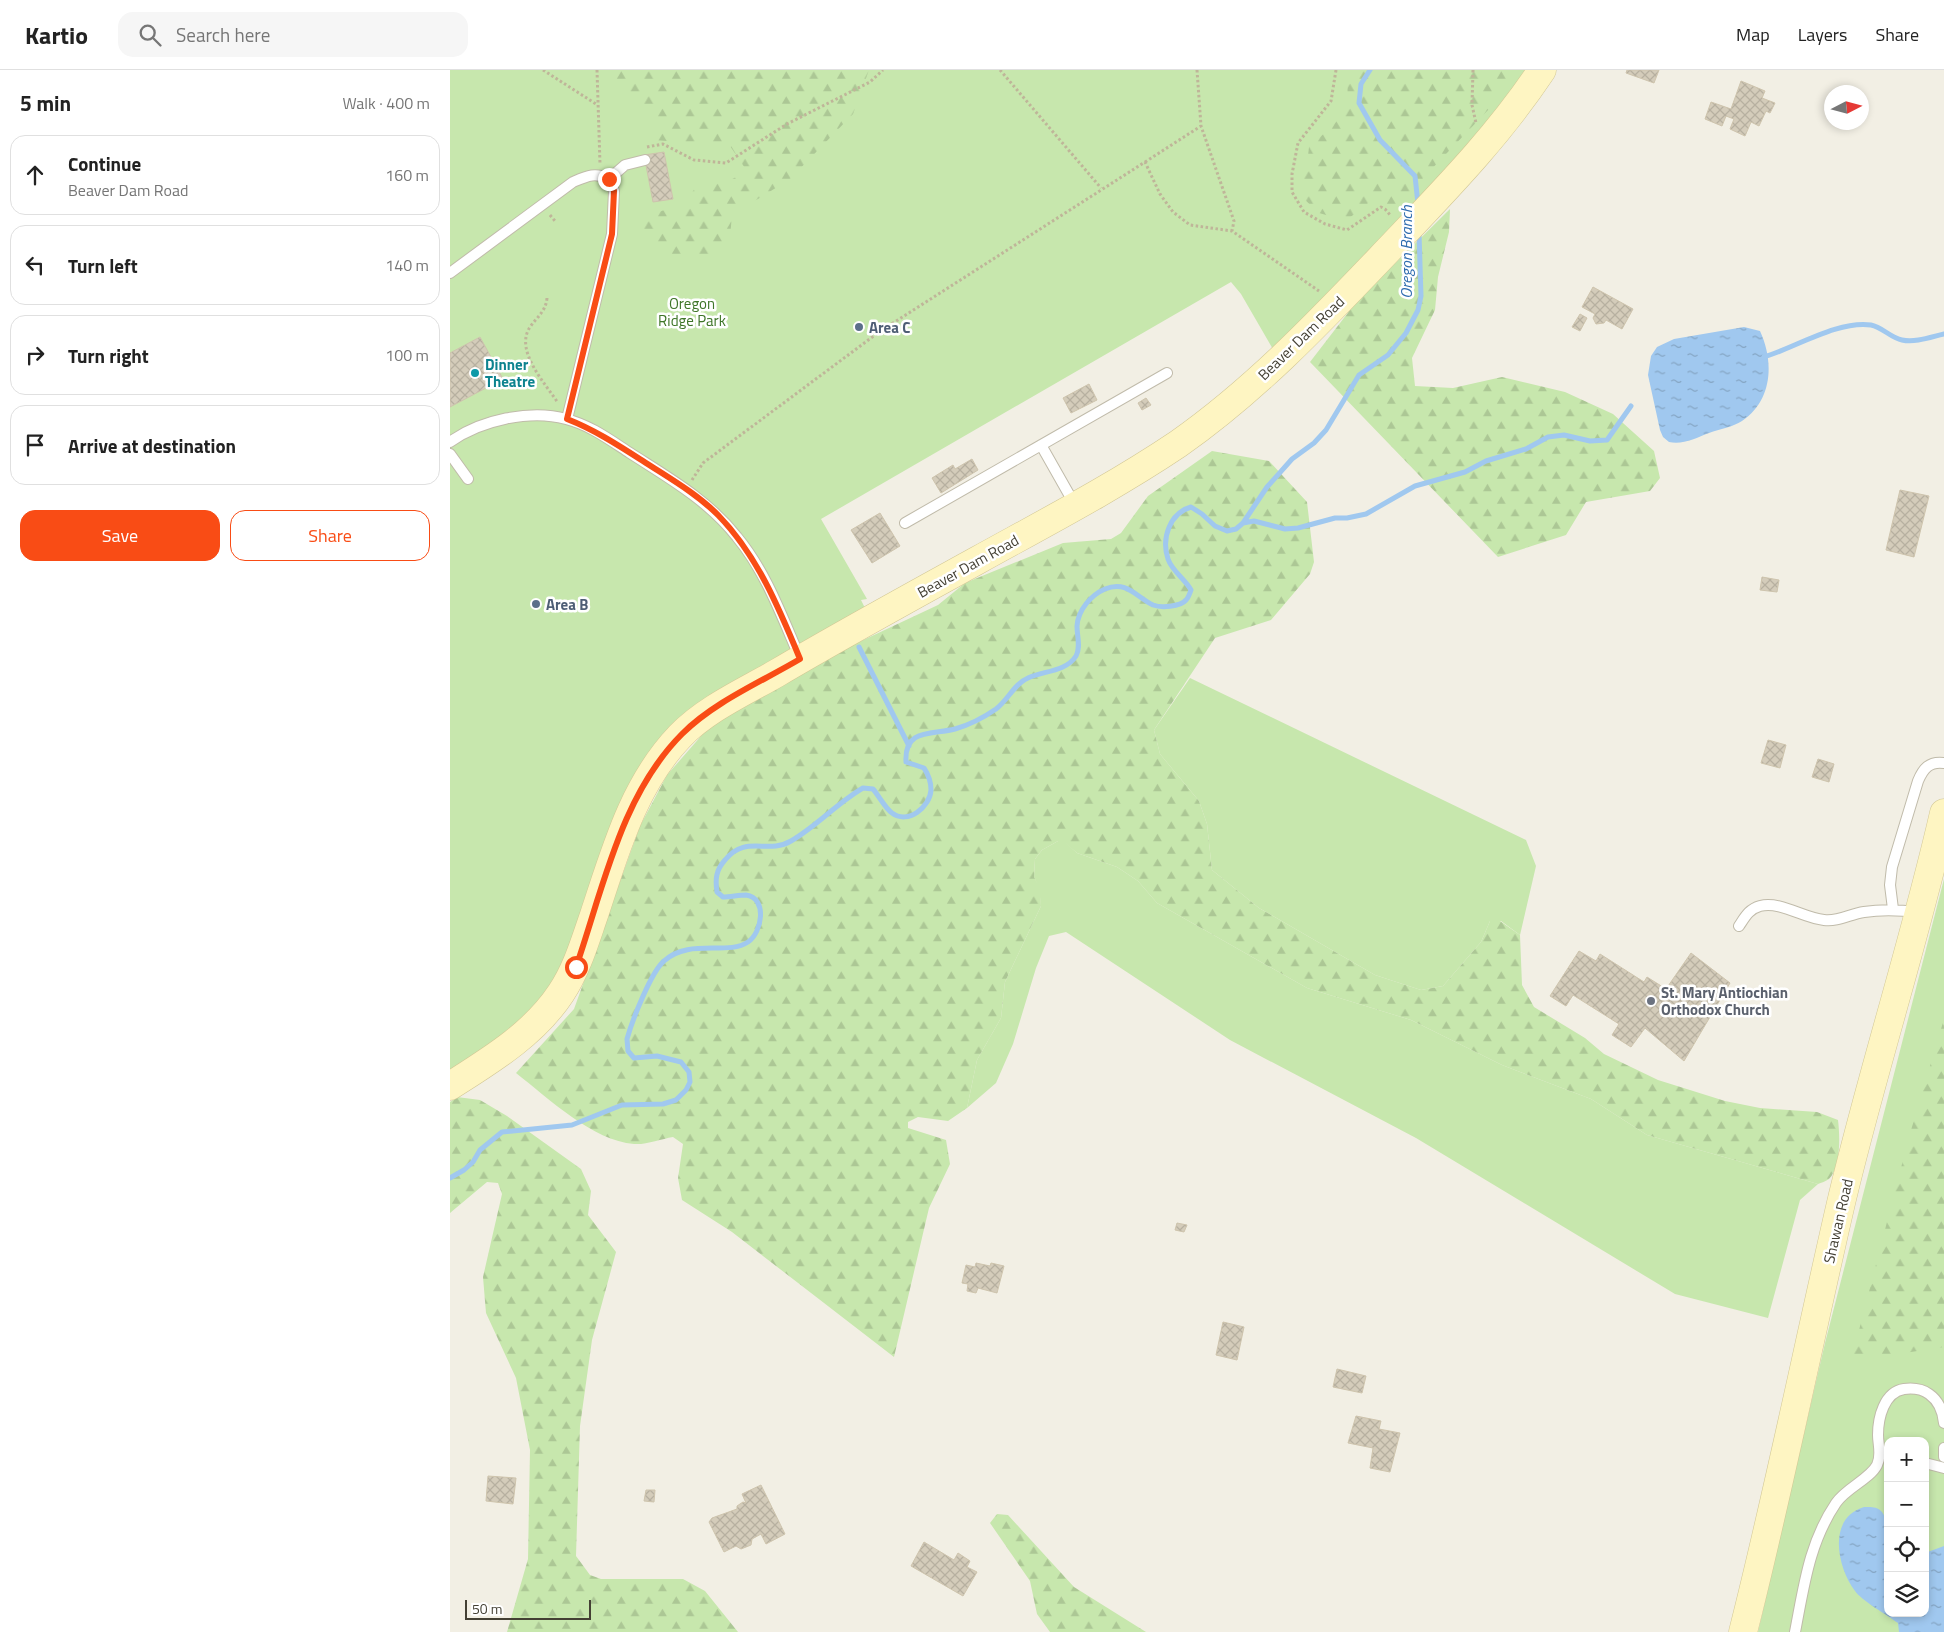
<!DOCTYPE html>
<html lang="en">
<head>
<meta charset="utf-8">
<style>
	:root { --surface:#fff; --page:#f6f6f6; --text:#222; --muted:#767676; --line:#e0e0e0; --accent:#f94c15 }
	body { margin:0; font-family:"Titillium Web",sans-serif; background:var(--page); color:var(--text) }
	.controls { position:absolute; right:15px; bottom:15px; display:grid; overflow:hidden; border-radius:10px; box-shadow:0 2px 8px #0003 }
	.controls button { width:45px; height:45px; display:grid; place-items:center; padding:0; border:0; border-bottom:1px solid var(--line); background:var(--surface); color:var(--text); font:25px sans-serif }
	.compass { position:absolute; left:1374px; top:15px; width:45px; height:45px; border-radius:50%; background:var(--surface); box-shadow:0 2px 8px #0003; rotate:84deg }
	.scale { position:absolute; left:15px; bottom:12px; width:126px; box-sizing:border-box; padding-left:5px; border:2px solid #444034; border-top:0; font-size:14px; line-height:18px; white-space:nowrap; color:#444034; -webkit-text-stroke:4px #fff; paint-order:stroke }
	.stop { position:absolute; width:15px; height:15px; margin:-11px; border:4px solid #f94c15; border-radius:50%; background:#fff }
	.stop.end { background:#f94c15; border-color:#fff; box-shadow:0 1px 5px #0008 }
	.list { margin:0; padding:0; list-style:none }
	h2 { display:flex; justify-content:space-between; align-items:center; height:65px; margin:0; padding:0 20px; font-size:21px }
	h2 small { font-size:16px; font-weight:400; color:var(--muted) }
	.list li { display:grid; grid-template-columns:32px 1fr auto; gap:15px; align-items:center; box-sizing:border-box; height:80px; margin:0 10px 10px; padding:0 10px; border:1px solid var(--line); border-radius:15px }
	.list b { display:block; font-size:19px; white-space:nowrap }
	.list p { margin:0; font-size:16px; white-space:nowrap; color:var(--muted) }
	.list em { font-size:16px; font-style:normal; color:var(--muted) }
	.actions { display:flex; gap:10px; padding:15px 20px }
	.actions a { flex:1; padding:11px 0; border:1px solid var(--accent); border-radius:15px; text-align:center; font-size:18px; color:var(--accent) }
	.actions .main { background:var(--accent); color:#fff }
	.icon { flex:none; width:28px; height:28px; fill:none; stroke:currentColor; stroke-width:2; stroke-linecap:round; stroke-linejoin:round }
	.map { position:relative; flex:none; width:1494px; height:1562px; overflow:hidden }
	header { display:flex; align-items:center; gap:30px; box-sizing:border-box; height:70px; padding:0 25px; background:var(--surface); border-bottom:1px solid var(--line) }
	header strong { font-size:24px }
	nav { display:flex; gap:28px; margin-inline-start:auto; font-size:18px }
	.search { width:350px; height:45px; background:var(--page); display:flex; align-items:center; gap:12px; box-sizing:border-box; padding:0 18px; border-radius:15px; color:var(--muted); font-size:19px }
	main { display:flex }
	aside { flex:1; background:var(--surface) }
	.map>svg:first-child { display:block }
</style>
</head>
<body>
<header>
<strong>Kartio</strong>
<div class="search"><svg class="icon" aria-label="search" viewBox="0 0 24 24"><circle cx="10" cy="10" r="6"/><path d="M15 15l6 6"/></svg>Search here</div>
<nav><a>Map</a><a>Layers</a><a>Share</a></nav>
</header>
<main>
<aside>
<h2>5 min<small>Walk · 400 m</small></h2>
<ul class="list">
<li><svg class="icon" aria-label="ahead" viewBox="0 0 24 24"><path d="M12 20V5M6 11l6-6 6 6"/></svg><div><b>Continue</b><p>Beaver Dam Road</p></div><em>160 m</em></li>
<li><svg class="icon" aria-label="left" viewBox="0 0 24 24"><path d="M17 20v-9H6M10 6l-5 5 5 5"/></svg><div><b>Turn left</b></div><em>140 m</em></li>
<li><svg class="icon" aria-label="right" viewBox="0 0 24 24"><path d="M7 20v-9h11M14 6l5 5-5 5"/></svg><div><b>Turn right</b></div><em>100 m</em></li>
<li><svg class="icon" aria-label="arrive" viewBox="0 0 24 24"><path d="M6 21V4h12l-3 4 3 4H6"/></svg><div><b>Arrive at destination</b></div></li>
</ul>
<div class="actions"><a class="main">Save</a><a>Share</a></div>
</aside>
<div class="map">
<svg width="1494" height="1562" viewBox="0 0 1494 1562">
	<defs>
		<pattern id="forest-firs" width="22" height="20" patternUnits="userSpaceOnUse" patternTransform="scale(1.25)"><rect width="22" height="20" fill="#c7e7ad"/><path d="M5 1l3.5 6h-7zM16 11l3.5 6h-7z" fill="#acc795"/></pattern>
		<pattern id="water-ripples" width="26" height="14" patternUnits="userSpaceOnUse" patternTransform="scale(1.25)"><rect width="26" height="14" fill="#a0c8ef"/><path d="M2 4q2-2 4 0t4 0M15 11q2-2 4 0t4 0" fill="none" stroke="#84a4c2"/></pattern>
		<pattern id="building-cross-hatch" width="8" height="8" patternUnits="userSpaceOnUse" patternTransform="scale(1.25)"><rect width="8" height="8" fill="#d4ccba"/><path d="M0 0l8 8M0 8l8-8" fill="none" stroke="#b7b0a0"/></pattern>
	</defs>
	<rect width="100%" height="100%" fill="#f2efe4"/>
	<path fill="#c7e7ad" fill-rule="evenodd" d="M0 0H1082L1040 60 824 281 791 224 781 212 371 449 417 529 411 530 417 542 249 639 116 895 87 939 0 1005Z
		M740 608 1076 770 1086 796 1070 865 1051 851H1040L1031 872 993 916 971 920 925 905 809 838 762 800 757 754 749 731 710 684 704 660Z
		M608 771H614L627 783 667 797 688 811 707 833 857 918 961 950 1052 995 1141 1029 1197 1065 1368 1114 1350 1130 1318 1248 1225 1224 966 1068 780 970 616 862 599 866 586 898 563 974 546 1013 517 1038 527 990 551 948 555 912 591 836 589 818 584 807 585 789 592 780Z
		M1494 809V1562H1308L1375 1273ZM1438 1371H1475V1543H1438Z"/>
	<path fill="url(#forest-firs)" d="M162 0H419L403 44 340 109 282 145 280 167 268 186 223 187 190 160 204 143 233 135 248 114 275 113 297 101 280 76 204 70 208 61 203 51 162 9Z
		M896 0H1066L1039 39 974 107 954 135 940 142 931 123 898 149 887 148 869 143 853 128 849 117 857 95 859 77C891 47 902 46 896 0Z
		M1000 139 999 162 988 207 985 240 962 288 965 316 1003 318 1052 307 1115 322 1163 344 1204 381 1210 408 1200 421 1136 432 1116 465 1048 487 860 292 907 231Z
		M762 381 819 391 857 432 864 492 860 504 821 550 765 568 704 660 710 684 749 731 757 754 762 800 809 838 925 905 971 920 993 916 1031 872 1040 851H1050L1070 865 1072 915 1084 937 1135 968 1154 984 1208 1010 1275 1031 1310 1038 1367 1042 1388 1050C1390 1066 1391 1097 1379 1109 1376 1111 1371 1113 1368 1114L1197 1065 1141 1029 1052 995 961 950 857 918 707 833 688 811 667 797 627 783 614 772 608 771 592 780 585 789 584 807 590 818 591 836 555 912 551 948 527 990 517 1038 498 1051 468 1047 458 1052V1058L496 1070 500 1094 479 1138 444 1287 282 1162 232 1130 228 1108 233 1074 223 1067C211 1069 196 1075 184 1074 143 1071 98 1028 66 1003L124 939 190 756 217 705 259 657 375 588 488 535 515 513 613 473 661 469 671 463 698 426Z
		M1494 949V1277L1401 1291 1459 1067Z
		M7 1027 30 1030 57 1046 131 1099 141 1121 138 1145 166 1182 142 1270 130 1356 126 1486 140 1505 151 1509H233L255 1521 288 1562H57L78 1489 80 1380 66 1308 36 1243 33 1207 52 1124 48 1113 37 1112 0 1143V1032Z
		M547 1444 558 1445 624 1517 696 1562H600L587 1544 580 1511 540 1453Z"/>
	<path fill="url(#water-ripples)" d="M1294 257 1310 261C1324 291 1323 330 1292 351 1283 357 1270 359 1259 363 1246 368 1233 375 1219 372L1213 367 1210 360 1198 305 1201 286 1207 277 1224 269Z
		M1414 1437C1420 1437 1427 1436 1432 1442 1443 1455 1438 1524 1438 1543H1475V1483L1494 1476V1562H1449L1448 1553C1437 1545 1411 1530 1405 1521 1387 1497 1377 1448 1414 1437Z"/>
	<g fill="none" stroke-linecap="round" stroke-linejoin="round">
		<path stroke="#a0c8ef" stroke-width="5" d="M920 0 911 14 909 33 930 70 965 106 968 134
			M1314 287C1344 278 1389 250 1421 255 1432 257 1441 268 1452 270 1465 273 1481 267 1494 264
			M793 453 804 451 835 459 848 458 885 448H897L916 444 965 416 1015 402 1036 391 1076 379 1098 367 1114 365 1140 371 1157 370 1181 336
			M409 577 459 676
			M0 1108 14 1100 23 1092 30 1080 52 1062 122 1055 172 1035 213 1034 226 1030 236 1020 240 1012 239 1002 231 992 207 986 184 988 178 981 177 969C182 951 201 902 214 891 239 868 277 886 298 872 312 863 318 828 296 825 289 825 280 827 273 827L267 822C265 809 266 800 275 790 296 764 317 785 341 771 367 756 387 733 413 718L423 719C429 726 435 738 442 743 458 755 480 737 481 720 481 712 478 704 474 698L456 692C454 658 482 665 505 659 519 655 533 648 546 639 558 630 564 614 578 608 592 601 616 602 626 586 631 577 627 567 627 556 628 540 641 525 655 519 677 510 686 527 703 535 711 538 730 537 736 530 738 528 740 523 741 520 735 509 722 501 718 489 711 468 720 443 741 437L752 444 765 456 777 461 786 459 793 453 817 417 842 389 864 373 876 360 909 305 938 285 956 263 968 240 971 226 969 163"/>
	</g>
	<path fill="url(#building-cross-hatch)" stroke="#cec4ad" d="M1177 0H1209L1204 13 1176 3Z
		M1291 11 1315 21 1312 28 1325 33 1320 43 1316 41 1309 56 1301 52 1295 66 1280 59 1284 49 1276 46 1272 56 1255 49 1261 32 1281 39Z
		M214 82 223 129 203 132 194 85Z
		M1143 217 1183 239 1172 259 1156 250 1154 253 1146 254 1143 248 1145 244 1132 237Z
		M1130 244 1137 248 1130 261 1122 257Z
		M30 267 53 309 0 337V283Z
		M639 314 647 330 621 343 613 328Z
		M696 328 701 335 692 340 688 333Z
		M522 389 528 400 491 423 482 408 503 395 505 399Z
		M1450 420 1479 426 1464 487 1436 480Z
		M430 443 450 476 422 493 401 460Z
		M1312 507 1329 510 1327 522 1310 520Z
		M1318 670 1336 675 1330 698 1311 693Z
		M1368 689 1384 694 1379 712 1362 707Z
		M1129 881 1146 891 1150 884 1194 912 1197 907 1216 919 1241 883 1280 913 1234 991 1195 958 1181 977 1162 965 1169 954 1123 925 1116 936 1100 926Z
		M727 1153 737 1155 734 1162 725 1160Z
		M526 1193 540 1196 541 1193 554 1196 547 1223 528 1218 526 1223 517 1221 518 1214 512 1213 516 1195 525 1197Z
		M773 1252 794 1257 787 1290 766 1285Z
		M887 1299 916 1306 912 1323 883 1317Z
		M906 1346 931 1351 929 1359 950 1363 940 1402 920 1398 923 1378 898 1373Z
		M38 1406 66 1408 63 1434 36 1431Z
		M311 1415 335 1464 316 1474 311 1464 302 1469 301 1475 291 1479 286 1476 274 1482 259 1452 262 1448 287 1439V1436L293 1432 296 1433 292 1424Z
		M196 1420H205L204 1432 194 1431Z
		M474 1472 504 1490 508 1483 520 1491 517 1497 527 1502 513 1526 461 1496Z"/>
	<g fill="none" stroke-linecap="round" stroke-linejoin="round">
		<defs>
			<path id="lane" d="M159 109 175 95 195 90
				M0 203 123 112C137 106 145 102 159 109L164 121 162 164 117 349
				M0 372C30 350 81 339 116 349 140 355 160 370 180 383 219 408 258 430 287 467 316 502 332 547 350 588
				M591 375 625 435
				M0 384 18 409
				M455 453 717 303
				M1443 839 1440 815 1442 797 1468 711C1473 699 1479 691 1494 693
				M1289 856C1295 847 1299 839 1310 836 1331 831 1353 848 1374 850 1388 852 1400 844 1414 842 1433 839 1450 840 1468 842
				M1494 1378V1387
				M1475 1393 1494 1398
				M1345 1562C1354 1516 1359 1473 1386 1433 1396 1418 1420 1409 1427 1395 1432 1385 1428 1375 1428 1365 1428 1348 1434 1322 1454 1319 1462 1318 1472 1319 1479 1324 1489 1331 1493 1342 1494 1353"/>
			<path id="secondary" d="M0 1016C41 990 84 964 111 923 127 899 135 871 144 845 165 782 183 715 230 666 256 639 294 622 327 603 393 564 461 527 528 490 595 453 664 417 728 374 808 318 875 246 942 176 996 119 1048 66 1092 0
				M1293 1562C1329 1420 1358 1276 1391 1133 1422 1002 1464 874 1494 743"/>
		</defs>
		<use href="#lane" stroke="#c0bbaa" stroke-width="12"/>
		<use href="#secondary" stroke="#d2c794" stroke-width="29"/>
		<path stroke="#bfb599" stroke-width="3" stroke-dasharray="2.5 2.5" stroke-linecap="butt" d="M93 0 146 34
			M147 0 150 94
			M550 0 651 118
			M747 0 751 56 784 151 782 161
			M886 0 881 31 848 73 842 104V122L854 142 875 154 897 160 931 137 935 139 941 146
			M1023 0 1022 35 1026 53
			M197 77 213 74 244 90 276 93 337 54 420 12 433 0
			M695 92 751 56
			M100 145 105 151
			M97 228C96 241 87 247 80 257 64 281 96 314 108 333
			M242 410 253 393 429 262 695 92 710 124 723 142 740 155 782 161 869 221"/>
		<use href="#lane" stroke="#fff" stroke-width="10"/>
		<use href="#secondary" stroke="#fef5c2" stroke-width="28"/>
	</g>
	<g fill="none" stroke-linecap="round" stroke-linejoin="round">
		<path stroke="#f94c15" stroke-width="6" d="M126 897C153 819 171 725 232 664 264 632 311 612 350 589 329 538 307 485 268 445 246 423 219 408 193 391 168 375 145 360 117 349L162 164 164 121 159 109"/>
	</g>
	<g fill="#5c6f8a" stroke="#fff" stroke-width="2">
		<circle cx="409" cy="257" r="5"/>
		<circle cx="86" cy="534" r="5"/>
	</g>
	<circle fill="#0f9aa8" stroke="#fff" stroke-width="2" cx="25" cy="303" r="5"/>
	<circle fill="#6b7280" stroke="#fff" stroke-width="2" cx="1201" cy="931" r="5"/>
	<g text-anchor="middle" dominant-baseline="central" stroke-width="5" stroke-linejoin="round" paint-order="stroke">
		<g font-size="15" fill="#3e7528" stroke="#fff">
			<text x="242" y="233">Oregon<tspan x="242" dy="17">Ridge Park</tspan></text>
		</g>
		<g font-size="15" font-weight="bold" fill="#4e5e75" stroke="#fff" text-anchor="start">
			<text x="419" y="257">Area C</text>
			<text x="96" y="534">Area B</text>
		</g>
		<g font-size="15" fill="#444034" stroke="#fff">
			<text transform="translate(851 268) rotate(-44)">Beaver Dam Road</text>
			<text transform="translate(518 496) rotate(-29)">Beaver Dam Road</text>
			<text transform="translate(1388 1151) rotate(-77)">Shawan Road</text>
		</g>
		<g font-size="15" font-weight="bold" fill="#0d838f" stroke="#fff" text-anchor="start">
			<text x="35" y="294">Dinner<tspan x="35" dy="17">Theatre</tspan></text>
		</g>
		<g font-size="15" font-weight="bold" fill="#5b616d" stroke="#fff" text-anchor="start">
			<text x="1211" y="922">St. Mary Antiochian<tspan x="1211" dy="17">Orthodox Church</tspan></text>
		</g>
		<g font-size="16" font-style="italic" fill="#2f6daf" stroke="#fff">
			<text transform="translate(956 182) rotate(-90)">Oregon Branch</text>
		</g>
	</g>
</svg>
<div class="controls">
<button>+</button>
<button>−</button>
<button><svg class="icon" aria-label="locate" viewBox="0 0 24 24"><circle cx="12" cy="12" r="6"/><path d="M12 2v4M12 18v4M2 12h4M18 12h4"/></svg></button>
<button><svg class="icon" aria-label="layers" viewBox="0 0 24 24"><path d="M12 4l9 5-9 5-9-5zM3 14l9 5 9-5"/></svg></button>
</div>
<svg class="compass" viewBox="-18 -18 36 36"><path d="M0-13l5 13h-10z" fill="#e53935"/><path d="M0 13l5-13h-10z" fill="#767676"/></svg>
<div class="scale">50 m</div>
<div class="stop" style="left:126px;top:897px"></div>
<div class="stop end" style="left:159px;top:109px"></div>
</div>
</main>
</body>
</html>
